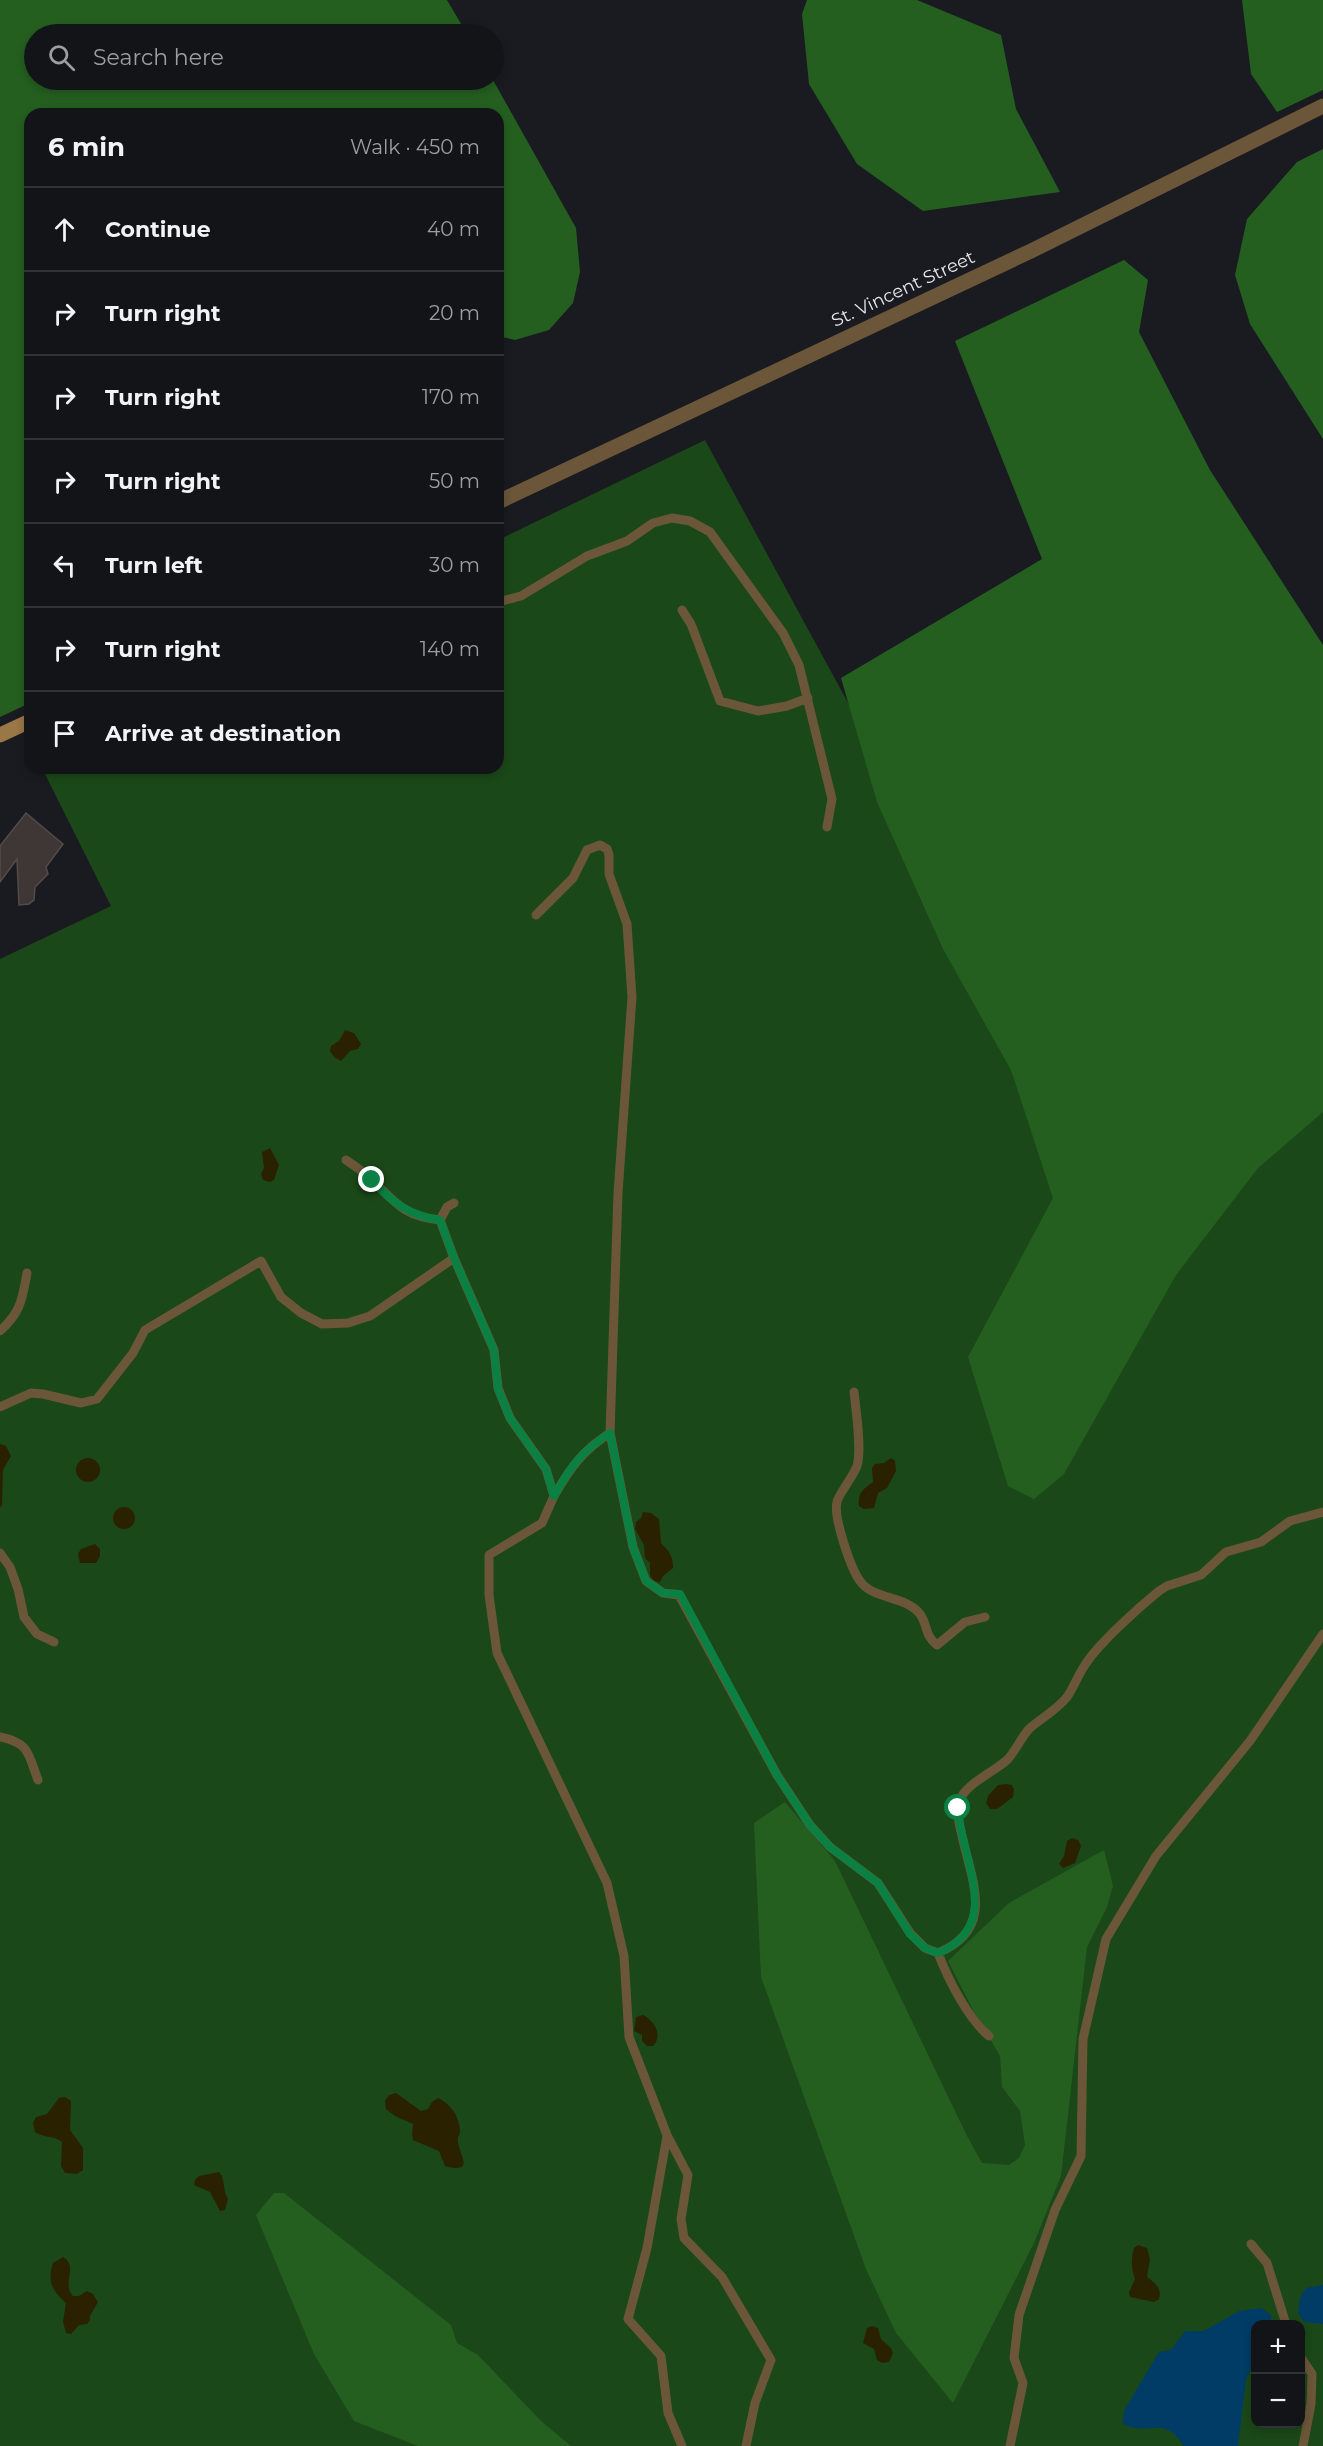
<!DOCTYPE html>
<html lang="en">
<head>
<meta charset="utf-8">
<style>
	:root { --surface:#131418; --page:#1c1d21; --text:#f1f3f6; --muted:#9d9ea2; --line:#323337 }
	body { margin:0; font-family:Montserrat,sans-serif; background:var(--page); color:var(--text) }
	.controls { position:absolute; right:18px; bottom:18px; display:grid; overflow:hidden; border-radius:12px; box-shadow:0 3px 9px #0003 }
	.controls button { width:54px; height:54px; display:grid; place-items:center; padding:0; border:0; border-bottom:2px solid var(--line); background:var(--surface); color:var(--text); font:30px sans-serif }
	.stop { position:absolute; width:18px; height:18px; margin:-14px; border:4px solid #0b8043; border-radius:50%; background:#fff }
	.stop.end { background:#0b8043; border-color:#fff; box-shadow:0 2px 6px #0008 }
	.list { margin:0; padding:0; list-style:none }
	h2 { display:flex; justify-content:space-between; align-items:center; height:78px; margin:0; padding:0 24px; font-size:26px }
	h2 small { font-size:20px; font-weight:400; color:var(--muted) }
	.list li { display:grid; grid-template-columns:39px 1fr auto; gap:18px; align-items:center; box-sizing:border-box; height:84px; padding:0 24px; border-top:2px solid var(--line) }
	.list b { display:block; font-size:22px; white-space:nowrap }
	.list em { font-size:20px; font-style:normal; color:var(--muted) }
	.icon { flex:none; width:33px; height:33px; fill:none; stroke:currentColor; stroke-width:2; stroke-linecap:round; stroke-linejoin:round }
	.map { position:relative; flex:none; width:1323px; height:2446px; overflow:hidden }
	.search { position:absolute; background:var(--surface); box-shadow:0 3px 9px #0003; left:24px; top:24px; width:480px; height:66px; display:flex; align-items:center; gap:15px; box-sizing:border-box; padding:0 21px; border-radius:33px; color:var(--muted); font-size:22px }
	.panel { position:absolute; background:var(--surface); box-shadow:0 3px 9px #0003; left:24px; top:108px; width:480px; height:666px; border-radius:18px }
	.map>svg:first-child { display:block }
</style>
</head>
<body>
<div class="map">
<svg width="1323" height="2446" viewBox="0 0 1323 2446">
	<rect width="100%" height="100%" fill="#191b20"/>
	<path fill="#1b4818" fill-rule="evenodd" d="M705 440 1103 1171 1323 1044V2446H0V959L111 906 42 768H498V540ZM1256 2324H1300V2424H1256Z"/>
	<path fill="#245f20" d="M0 0H447L467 34H34V80H493L576 228 580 272 573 303 549 330 515 340 498 336V114H30V703L0 717Z
		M807 0H917L1001 35 1016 109 1060 192 923 211 857 164 809 84 802 14Z
		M1242 0H1323V90L1277 112 1251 74Z
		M1323 149V439L1250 324 1235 275 1247 219 1297 162Z
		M1124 260 1148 280 1139 332 1210 470 1323 645V1112L1258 1168 1176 1275 1064 1474 1034 1499 1008 1486 968 1357 1053 1198 1011 1070 943 949 877 802 841 678 1042 559 955 341Z
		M785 1802 835 1861 967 2136 982 2163 1009 2165 1019 2158 1025 2145 1020 2111 1002 2087 1000 2056 974 2012 948 1961 1009 1903 1104 1850 1113 1886 1107 1907 1087 1947 1061 2176 1034 2243 953 2403 896 2333 866 2269 761 1977 754 1823Z
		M274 2193H284L451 2325 457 2343 478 2355 541 2421 571 2446H418L354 2421 314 2354 256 2215Z"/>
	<path fill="#2a2101" d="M345 1030 354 1033 361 1044 358 1049 350 1051 341 1061 334 1057 330 1051 331 1046 339 1041Z
		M270 1148 279 1165 274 1180 270 1182 263 1180 261 1174 264 1168 262 1152Z
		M0 1444 6 1446 11 1456 3 1470 2 1505 0 1508Z
		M891 1458 895 1461 896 1471 887 1488 878 1493 874 1508 864 1509 859 1506C857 1494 863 1489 873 1482L872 1468 875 1464 884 1463Z
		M76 1470a12 12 0 1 1 24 0a12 12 0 1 1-24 0Z
		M113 1518a11 11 0 1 1 22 0a11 11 0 1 1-22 0Z
		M643 1512 651 1513 659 1519 661 1543C669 1551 673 1556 673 1568L663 1576 660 1582 654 1581 650 1575V1563L645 1558 644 1545 635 1529 636 1522 641 1518Z
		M95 1544 100 1549V1556L96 1563H80L78 1554 81 1549Z
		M1006 1784 1012 1785 1014 1790 1013 1797 997 1809H990L986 1803 988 1796 998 1785Z
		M1072 1838 1078 1840 1081 1846 1075 1863 1063 1868 1059 1864 1064 1856 1067 1841Z
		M643 2015C655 2021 663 2036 653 2046H647L642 2041V2035L634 2031 636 2017Z
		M396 2093 421 2111 428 2109 432 2102 438 2098C451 2104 460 2117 460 2132 459 2136 457 2138 458 2142 458 2152 477 2175 445 2166L439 2151 413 2140 412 2135 413 2124 395 2116 386 2109 385 2101 389 2095Z
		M65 2097 71 2101 70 2130 83 2148V2170L77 2174 65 2173 61 2166 62 2142C53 2135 43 2138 35 2132L33 2123 36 2117 47 2114 59 2098Z
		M219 2172C226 2180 222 2190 228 2199L225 2210 220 2211 210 2192 194 2185 195 2180 199 2176Z
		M1138 2245 1147 2248 1150 2259 1147 2277C1156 2284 1162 2288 1159 2299L1154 2302 1130 2297 1129 2292 1135 2279C1131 2269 1131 2258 1134 2248Z
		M63 2257C79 2266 61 2284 73 2296H79L87 2291 93 2294 98 2302 90 2316V2320L87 2324 79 2325 71 2334 66 2333 63 2322 66 2303C52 2291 47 2281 53 2263Z
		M872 2326 878 2328 881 2339 891 2348 893 2353 889 2362 882 2363 877 2360 874 2349 863 2343 867 2328Z"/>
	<path fill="#003c65" d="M1323 2285V2324L1304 2322 1298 2313 1300 2298 1306 2288Z
		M1261 2308 1271 2315V2324H1256L1255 2359 1246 2380 1238 2446H1184C1162 2412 1148 2439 1122 2423L1125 2409 1159 2352 1171 2350 1185 2331H1204L1239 2311Z"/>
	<path fill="#3e3735" stroke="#534b49" stroke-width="1.5" d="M26 813 63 844 46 867 48 874 35 887 34 900 29 904 19 905 17 859 0 882V846Z"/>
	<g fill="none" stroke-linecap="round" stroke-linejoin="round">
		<path stroke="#6b5639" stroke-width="9" d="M498 602 521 596 587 556 627 541 653 523 672 518 690 521 710 532 783 633 799 665 832 799 827 827
			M682 610 691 624 720 701 758 711 787 706 808 698
			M536 915 573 878 587 850 600 845 607 849 609 855V874L627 924 632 997 618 1193 610 1433 633 1547 646 1581 663 1593 679 1595 777 1775 810 1825 830 1847 878 1883 910 1933 925 1948 938 1953C948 1979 968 2019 989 2036
			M440 1220 447 1207 454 1203
			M454 1258 494 1350 498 1388 510 1418 546 1469 554 1496 542 1523 489 1555V1595L497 1653 607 1883 624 1956 629 2037 667 2135 688 2175 681 2219 684 2238 722 2277 771 2360 755 2403 746 2446
			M0 1331C21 1312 22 1300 27 1273
			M854 1392C856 1411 862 1449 857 1466 853 1477 838 1495 837 1502 833 1517 851 1569 860 1581 873 1600 905 1595 920 1614 928 1625 924 1635 937 1645L965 1622 985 1617
			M0 1407 31 1393 43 1394 81 1403 97 1399 133 1353 145 1330 261 1261 281 1297 301 1313 322 1324 348 1323 370 1316 454 1258 440 1220C404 1216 397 1204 372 1180 365 1173 355 1166 346 1160
			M554 1496C571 1467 582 1451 610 1433
			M0 1553 10 1567 18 1589 24 1617 37 1634 54 1642
			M0 1737C30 1743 28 1754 38 1780
			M938 1953C996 1929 972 1882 962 1836 959 1824 956 1811 960 1800 965 1784 996 1771 1008 1759 1016 1750 1021 1738 1029 1729 1041 1718 1057 1710 1067 1697 1074 1687 1078 1675 1085 1665 1098 1644 1138 1608 1159 1591L1167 1586 1201 1575 1226 1552 1261 1542 1290 1521 1323 1512
			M667 2136 647 2248 628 2319 661 2356 668 2413 682 2446
			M1251 2244 1267 2263 1286 2324
			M1300 2356 1312 2374 1311 2404 1303 2446
			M1010 2446 1023 2383 1014 2358 1019 2315 1055 2210 1081 2156 1083 2039 1106 1939 1156 1856 1250 1741 1323 1634"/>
		<path stroke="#6b5639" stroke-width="15" d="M498 502 1031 251 1323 106"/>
		<path stroke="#997747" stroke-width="15" d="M0 735 30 721"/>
	</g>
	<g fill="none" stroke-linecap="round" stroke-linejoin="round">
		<path stroke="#0b8043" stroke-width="8" d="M372 1180C392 1202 409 1216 440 1220L454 1258 494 1350 498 1389 510 1418 546 1469 554 1496C571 1466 581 1452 610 1433L633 1547 646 1581 663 1593 680 1594 777 1775 810 1825 830 1847 878 1883 910 1934 925 1948 938 1953C1005 1925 961 1861 958 1808"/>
	</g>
	<g text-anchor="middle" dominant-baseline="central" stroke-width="6" stroke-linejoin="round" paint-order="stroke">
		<g font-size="18" fill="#e7e9ed" stroke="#191b20">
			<text transform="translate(903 289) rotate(-25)">St. Vincent Street</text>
		</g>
	</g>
</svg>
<div class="controls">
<button>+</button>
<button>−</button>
</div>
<div class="stop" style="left:958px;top:1808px"></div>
<div class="stop end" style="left:372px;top:1180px"></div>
<div class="search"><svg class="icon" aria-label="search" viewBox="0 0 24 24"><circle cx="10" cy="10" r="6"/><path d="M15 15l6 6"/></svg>Search here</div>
<section class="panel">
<h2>6 min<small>Walk · 450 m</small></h2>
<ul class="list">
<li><svg class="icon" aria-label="ahead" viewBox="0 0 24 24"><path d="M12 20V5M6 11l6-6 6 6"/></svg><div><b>Continue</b></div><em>40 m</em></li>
<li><svg class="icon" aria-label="right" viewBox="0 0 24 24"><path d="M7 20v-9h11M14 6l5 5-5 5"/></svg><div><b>Turn right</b></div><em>20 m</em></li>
<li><svg class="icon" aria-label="right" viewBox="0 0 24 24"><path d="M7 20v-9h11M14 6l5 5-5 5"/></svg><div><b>Turn right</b></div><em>170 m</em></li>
<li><svg class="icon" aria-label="right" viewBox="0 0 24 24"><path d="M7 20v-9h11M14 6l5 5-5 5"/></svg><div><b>Turn right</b></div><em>50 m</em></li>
<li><svg class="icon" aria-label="left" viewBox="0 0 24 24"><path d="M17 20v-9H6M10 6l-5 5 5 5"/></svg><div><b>Turn left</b></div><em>30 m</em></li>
<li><svg class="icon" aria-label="right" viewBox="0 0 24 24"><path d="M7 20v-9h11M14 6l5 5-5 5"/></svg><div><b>Turn right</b></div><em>140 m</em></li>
<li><svg class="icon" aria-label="arrive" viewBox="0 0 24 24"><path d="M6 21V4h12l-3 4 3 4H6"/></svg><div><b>Arrive at destination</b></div></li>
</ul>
</section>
</div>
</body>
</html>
